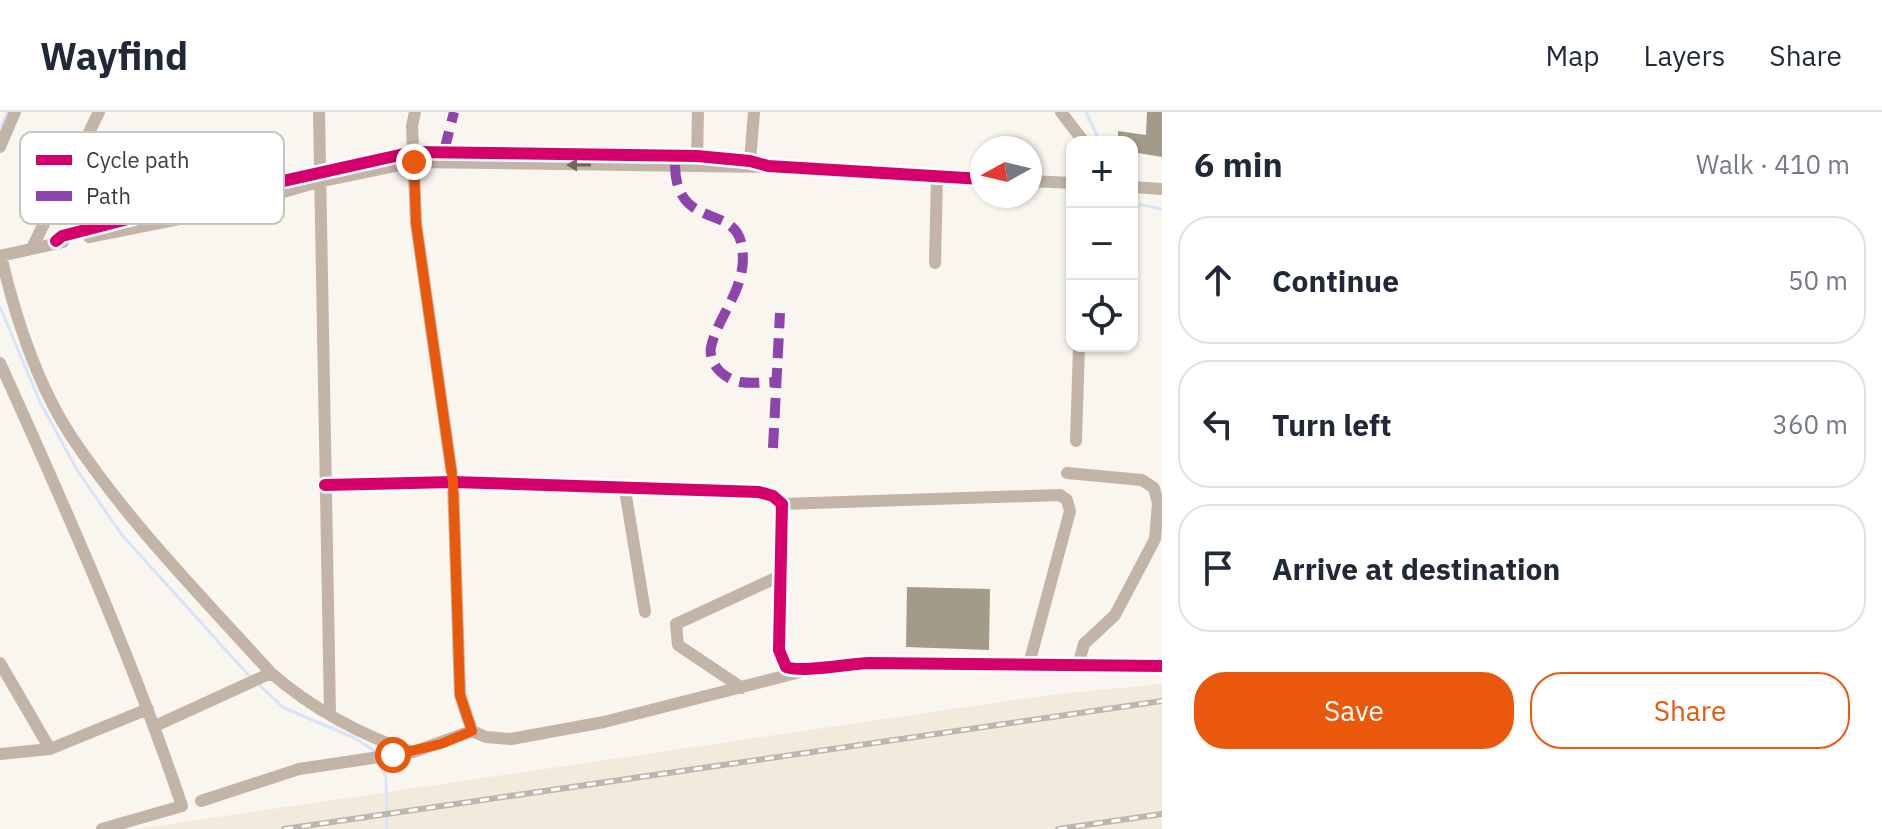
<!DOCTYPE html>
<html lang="en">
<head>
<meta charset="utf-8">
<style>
	:root { --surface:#fff; --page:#f2f2f3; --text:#1f2937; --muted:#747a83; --line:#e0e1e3; --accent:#ea580c }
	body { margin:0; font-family:"IBM Plex Sans",sans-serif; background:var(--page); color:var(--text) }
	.controls { position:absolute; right:24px; top:24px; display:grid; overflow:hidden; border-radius:16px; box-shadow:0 2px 6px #0004 }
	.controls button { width:72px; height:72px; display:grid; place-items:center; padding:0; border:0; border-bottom:2px solid var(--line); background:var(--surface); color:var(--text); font:40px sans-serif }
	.compass { position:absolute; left:970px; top:24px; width:72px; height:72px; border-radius:50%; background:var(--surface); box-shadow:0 2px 6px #0004; rotate:262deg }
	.stop { position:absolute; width:24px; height:24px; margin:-18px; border:6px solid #ea580c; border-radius:50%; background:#fff }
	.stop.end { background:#ea580c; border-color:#fff; box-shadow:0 2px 8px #0008 }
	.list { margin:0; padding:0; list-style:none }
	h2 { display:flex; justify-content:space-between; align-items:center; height:104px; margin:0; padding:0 32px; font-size:34px }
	h2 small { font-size:26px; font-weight:400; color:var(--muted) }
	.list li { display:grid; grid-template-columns:52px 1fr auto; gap:24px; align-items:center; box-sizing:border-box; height:128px; margin:0 16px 16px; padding:0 16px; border:2px solid var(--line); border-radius:32px }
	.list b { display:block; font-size:30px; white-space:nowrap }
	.list em { font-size:26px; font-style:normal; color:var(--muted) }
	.actions { display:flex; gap:16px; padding:24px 32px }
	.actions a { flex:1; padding:18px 0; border:2px solid var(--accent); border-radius:32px; text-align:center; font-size:28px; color:var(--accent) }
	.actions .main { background:var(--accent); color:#fff }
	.icon { flex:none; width:44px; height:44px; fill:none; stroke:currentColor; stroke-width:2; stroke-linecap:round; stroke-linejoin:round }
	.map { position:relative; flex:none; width:1162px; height:717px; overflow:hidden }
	header { display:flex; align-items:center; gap:48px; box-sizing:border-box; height:112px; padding:0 40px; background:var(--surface); border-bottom:2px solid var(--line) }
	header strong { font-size:38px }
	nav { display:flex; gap:44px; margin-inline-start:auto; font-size:28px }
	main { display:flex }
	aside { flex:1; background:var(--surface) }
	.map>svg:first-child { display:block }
</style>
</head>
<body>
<header>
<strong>Wayfind</strong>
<nav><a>Map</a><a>Layers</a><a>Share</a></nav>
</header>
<main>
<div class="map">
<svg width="1162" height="717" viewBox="0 0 1162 717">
	<rect width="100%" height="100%" fill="#f9f5ef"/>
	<path fill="#f1eadd" d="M1162 572V717H136L1049 583Z"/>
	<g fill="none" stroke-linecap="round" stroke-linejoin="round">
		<path stroke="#dae4f8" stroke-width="3" d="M1086 0 1100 30
			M0 18 7 0
			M1132 91 1162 97
			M0 195 40 290 77 358 122 423 251 566
			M257 571 284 596 355 626 376 640
			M379 647 386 666 387 717"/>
	</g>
	<path fill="#a39a8a" d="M1147 0H1162V45L1132 40V30H1118V19L1146 23Z
		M907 475 990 477 989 538 906 535Z"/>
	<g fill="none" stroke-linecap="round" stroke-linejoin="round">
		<path stroke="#c3b4a8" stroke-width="12" d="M319 0 330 601
			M415 0 412 14 416 111 453 370 460 583 472 619 486 625 511 627 604 610 800 560
			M1061 0 1084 30
			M0 35 15 0
			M697 44 698 0
			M750 49 754 0
			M1030 69 1072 71
			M1132 75 1162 77
			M89 125 209 101 322 69 414 50 765 55
			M56 129 62 124 225 82 413 40 697 44 750 49 768 54 982 67
			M33 134 99 0
			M0 144 63 130
			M1 144C15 204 37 272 71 324 128 410 202 485 271 561 310 595 363 625 413 640
			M935 151 937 64
			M0 251C66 397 131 543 182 694L102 717
			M1076 329 1079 234
			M1067 361 1142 368 1154 376 1158 391 1155 427 1115 503 1084 532 1078 553
			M325 373 453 370 759 380 773 384 782 392 779 538 786 555C802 561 847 552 869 551L1162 554
			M625 378 645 500
			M782 392 1060 383 1067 388 1070 399 1029 552
			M0 551 50 637
			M742 576 678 533 676 512 780 464
			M155 614 271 561
			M0 642 50 637 148 597
			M201 689 299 657 413 640 472 619"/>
		<defs>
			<path id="rail" d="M284 717 1162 589
				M1058 717 1162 702"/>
		</defs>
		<use href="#rail" stroke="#beb5ae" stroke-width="6"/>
		<use href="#rail" stroke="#fff" stroke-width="3" stroke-dasharray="9" stroke-linecap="butt"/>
		<path stroke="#8e44ad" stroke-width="10" stroke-dasharray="20 10" stroke-linecap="butt" d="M444 39 454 0
			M675 53C676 117 732 93 741 130 751 173 719 200 711 235 708 252 724 267 740 270 751 272 765 270 777 270
			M773 336 780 201"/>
		<defs>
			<path id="cycleway" d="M56 129 62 124 225 82 413 40 697 44 750 49 768 54 982 67
				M325 373 453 370 759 380 773 384 782 392 779 538 786 555C802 561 847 552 869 551L1162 554"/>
		</defs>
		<use href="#cycleway" stroke="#fff" stroke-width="17"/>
		<use href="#cycleway" stroke="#d6006c" stroke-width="12"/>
	</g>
	<defs><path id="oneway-solid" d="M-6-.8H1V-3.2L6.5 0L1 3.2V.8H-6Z" transform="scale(2)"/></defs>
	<use fill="#6d665f" href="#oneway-solid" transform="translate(579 53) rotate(-180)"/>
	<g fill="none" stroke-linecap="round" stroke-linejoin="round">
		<path stroke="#ea580c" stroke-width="10" d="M393 643 441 632 472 619 460 583 453 370 416 111 414 50"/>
	</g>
	<rect x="20" y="20" width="264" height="92" rx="12" fill="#fff" stroke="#c5c4c3" stroke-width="2"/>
	<rect x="36" y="43" width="36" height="10" fill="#d6006c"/>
	<rect x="36" y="79" width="36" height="10" fill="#8e44ad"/>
	<g font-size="22" fill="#3f3c38">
		<text x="86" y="56">Cycle path</text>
		<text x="86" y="92">Path</text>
	</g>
</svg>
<div class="controls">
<button>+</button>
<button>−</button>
<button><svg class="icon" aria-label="locate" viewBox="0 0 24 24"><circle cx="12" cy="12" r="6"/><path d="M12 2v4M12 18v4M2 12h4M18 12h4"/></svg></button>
</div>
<svg class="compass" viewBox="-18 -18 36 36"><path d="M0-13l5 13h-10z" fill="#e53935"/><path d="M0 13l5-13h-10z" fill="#747a83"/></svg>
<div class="stop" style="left:393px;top:643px"></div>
<div class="stop end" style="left:414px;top:50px"></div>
</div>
<aside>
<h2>6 min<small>Walk · 410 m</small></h2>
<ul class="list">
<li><svg class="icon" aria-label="ahead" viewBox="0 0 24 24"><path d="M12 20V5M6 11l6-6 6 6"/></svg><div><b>Continue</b></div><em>50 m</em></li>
<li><svg class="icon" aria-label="left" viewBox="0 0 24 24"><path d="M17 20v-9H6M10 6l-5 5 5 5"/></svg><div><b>Turn left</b></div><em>360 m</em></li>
<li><svg class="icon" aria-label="arrive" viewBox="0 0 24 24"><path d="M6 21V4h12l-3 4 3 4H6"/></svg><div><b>Arrive at destination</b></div></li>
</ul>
<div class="actions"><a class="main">Save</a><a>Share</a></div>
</aside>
</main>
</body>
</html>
